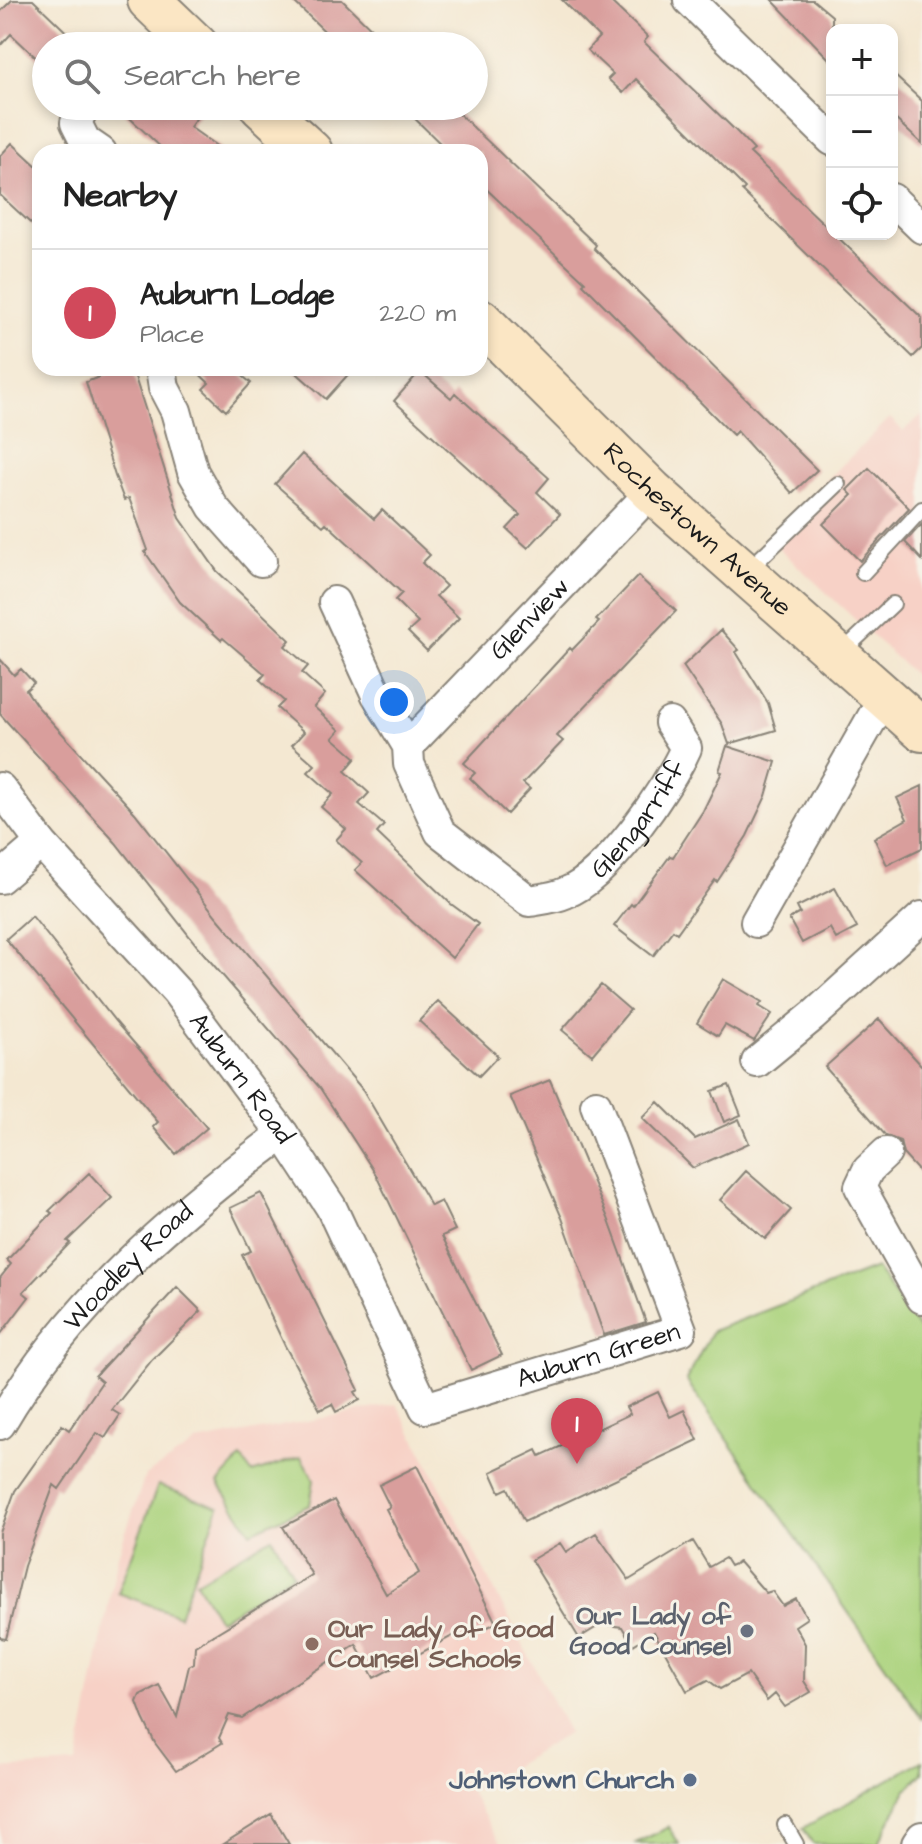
<!DOCTYPE html>
<html lang="en">
<head>
<meta charset="utf-8">
<style>
	:root { --surface:#fff; --page:#f2f2f2; --text:#222; --muted:#767676; --line:#e0e0e0; --accent:#d1495b }
	body { margin:0; font-family:"Architects Daughter",sans-serif; background:var(--page); color:var(--text) }
	.controls { position:absolute; right:24px; top:24px; display:grid; overflow:hidden; border-radius:16px; box-shadow:0 4px 12px #0003 }
	.controls button { width:72px; height:72px; display:grid; place-items:center; padding:0; border:0; border-bottom:2px solid var(--line); background:var(--surface); color:var(--text); font:40px sans-serif }
	.you { position:absolute; left:394px; top:702px; width:28px; height:28px; margin:-20px; border:6px solid #fff; border-radius:50%; background:#1a73e8; box-shadow:0 0 0 12px #1a73e833 }
	.badge { display:grid; place-items:center; width:52px; height:52px; border-radius:50%; background:var(--accent); color:#fff; font-size:26px; font-weight:700 }
	.pin { position:absolute; translate:-50% -66px; filter:drop-shadow(0 2px 4px #0008) }
	.pin::after { content:''; position:absolute; top:42px; width:28px; height:24px; background:inherit; clip-path:polygon(0 0,100% 0,50% 100%) }
	.list { margin:0; padding:0; list-style:none }
	h2 { display:flex; justify-content:space-between; align-items:center; height:104px; margin:0; padding:0 32px; font-size:34px }
	h2 small { font-size:26px; font-weight:400; color:var(--muted) }
	.list li { display:grid; grid-template-columns:52px 1fr auto; gap:24px; align-items:center; box-sizing:border-box; height:128px; padding:0 32px; border-top:2px solid var(--line) }
	.list b { display:block; font-size:30px; white-space:nowrap }
	.list p { margin:0; font-size:26px; white-space:nowrap; color:var(--muted) }
	.list em { font-size:26px; font-style:normal; color:var(--muted) }
	.icon { flex:none; width:44px; height:44px; fill:none; stroke:currentColor; stroke-width:2; stroke-linecap:round; stroke-linejoin:round }
	.map { position:relative; flex:none; width:922px; height:1844px; overflow:hidden }
	.search { position:absolute; background:var(--surface); box-shadow:0 4px 12px #0003; left:32px; top:32px; width:456px; height:88px; display:flex; align-items:center; gap:20px; box-sizing:border-box; padding:0 28px; border-radius:44px; color:var(--muted); font-size:30px }
	.panel { position:absolute; background:var(--surface); box-shadow:0 4px 12px #0003; left:32px; top:144px; width:456px; height:232px; border-radius:24px }
	.map>svg:first-child { display:block }
</style>
</head>
<body>
<div class="map">
<svg width="922" height="1844" viewBox="0 0 922 1844">
	<rect width="100%" height="100%" fill="#f7f3e8"/>
	<filter id="ink" filterUnits="userSpaceOnUse"><feTurbulence type="fractalNoise" baseFrequency=".0125" numOctaves="2"/><feDisplacementMap in="SourceGraphic" scale="16" xChannelSelector="R" yChannelSelector="G"/><feConvolveMatrix kernelMatrix="1 2 1 2 8 2 1 2 1" color-interpolation-filters="sRGB"/></filter>
	<filter id="wash" filterUnits="userSpaceOnUse"><feTurbulence type="fractalNoise" baseFrequency=".006" numOctaves="4" result="noise"/><feDisplacementMap in="SourceGraphic" scale="32" xChannelSelector="R" yChannelSelector="G"/><feGaussianBlur stdDeviation="1.8" result="paint"/><feColorMatrix in="noise" values="0 0 0 0 0 0 0 0 0 0 0 0 0 0 0 0 0 1.4 0 .05"/><feComposite in="paint" operator="in"/></filter>
	<g filter="url(#wash)">
		<rect width="100%" height="100%" fill="#f4e8d2"/>
		<path fill="#f7d1c6" d="M922 415V682L768 538 890 418 903 431Z
			M397 1404 569 1733 470 1792 501 1844H0V1769L77 1764 118 1555 145 1476 197 1442Z"/>
		<path fill="#acd37e" stroke="#64784d" stroke-width="2" d="M876 1268 922 1333V1718L686 1380 712 1331Z
			M301 1457 314 1480 310 1505 251 1532 218 1483 241 1458 252 1473Z
			M158 1485 219 1507 179 1616 118 1593Z
			M272 1537 293 1574 219 1620 196 1582Z
			M922 1761V1773L906 1790 878 1844H813L803 1828Z
			M669 1827 679 1844H634Z"/>
		<g id="blocks">
			<path fill="#d99e9c" d="M12 0H33L81 46H46V67L11 34 0 46V12Z
				M292 0H342L389 46H340Z
				M562 0H609L648 37 644 42 738 133 754 150 750 153 922 318V348L913 357 742 191 745 188 636 79 623 93 608 79 613 74 587 50 599 37Z
				M772 0H813L832 16V62Z
				M892 73 922 101V144L892 116Z
				M117 106H205L190 127 225 152H166Z
				M402 106H451L596 245 594 248 817 470 792 493 737 431 733 435 583 284 585 282 480 183V152H449Z
				M12 143 40 169V232L0 195V156Z
				M122 368H132L180 518 217 571 290 640 285 646 308 666 302 673 325 694 314 707 340 730 333 738 356 758 345 771 369 793 359 804 384 825 377 833 451 904 478 924 452 958 355 870 362 863 336 840 346 829 321 807 333 794 308 772 315 765 292 745 304 732 277 708 284 701 260 680 265 674 223 638 221 640 180 602 145 552 148 550 129 498 124 500 115 476 86 382Z
				M193 368H233L251 383 226 411 203 389 209 383Z
				M291 368H354L326 399Z
				M420 371 451 398 455 393 549 478 537 492 560 514 528 548 507 529 520 515 394 401Z
				M302 454 374 519 382 510 430 555 422 563 446 586 436 596 459 618 427 651 408 632 418 623 395 600 402 593 326 523 323 526 275 484Z
				M869 468 909 508 860 561 823 524 852 495 847 490Z
				M922 524V560L905 542Z
				M638 576 676 611 557 736 563 741 523 783 530 789 507 814 470 778 475 773 464 763 570 648 572 650 599 622 596 620Z
				M721 630 739 650 736 652 768 703 776 730 729 744 722 724 683 666Z
				M0 659 14 675 21 669 34 683 26 690 37 706 135 813 216 916 363 1090 431 1206 441 1201 455 1230 442 1236 502 1355 471 1370 375 1173 320 1088 198 947 116 843 0 714Z
				M727 746 776 762 766 796 747 836 717 882 715 880 677 933 673 930 653 956 614 926 631 904 633 906 670 856 673 857 703 811 722 772 719 771Z
				M922 786V848L887 865 874 838 907 819 897 798Z
				M835 888 857 928 836 939 830 928 802 943 789 919 800 913 797 907Z
				M32 916 115 1021 207 1128 176 1154 153 1127 158 1122 6 939Z
				M723 979 762 1002 759 1006 772 1014 754 1041 725 1025 718 1036 697 1023Z
				M601 985 630 1010 592 1055 562 1030Z
				M438 1001 498 1056 479 1076 419 1021Z
				M879 1019 922 1066V1175L903 1154 900 1141 886 1136 825 1067Z
				M550 1080 608 1218 646 1322 604 1335 562 1218 510 1096Z
				M729 1085 741 1115 724 1122 712 1091Z
				M658 1102 695 1139 739 1119 749 1143 693 1168 642 1118Z
				M746 1171 791 1210 765 1239 720 1200Z
				M89 1173 112 1198 67 1241 70 1243 23 1292 29 1297 0 1335V1278L11 1264 7 1260 52 1213 49 1211Z
				M261 1193 359 1390 355 1392 360 1400 336 1412 332 1404 320 1410 285 1346 242 1255 251 1251 230 1208Z
				M177 1287 201 1311 152 1360 112 1410 120 1415 105 1438 97 1433 59 1489 54 1485 24 1566 6 1639 0 1638V1533L15 1491 62 1425 69 1430 102 1382 95 1376Z
				M658 1392 670 1417 684 1410 698 1440 524 1522 508 1488 500 1492 491 1472 537 1450 540 1456 573 1441 569 1432 592 1422 596 1430 630 1414 626 1407Z
				M417 1466 496 1623 460 1641 456 1634 374 1678 356 1644 242 1718 229 1715 219 1738 222 1743 176 1771 155 1743 143 1718 137 1702 140 1695 159 1685 177 1717 189 1666 194 1663 195 1646 312 1575 283 1527 334 1500 386 1594 419 1573 386 1509 390 1507 379 1485Z
				M596 1533 629 1580 693 1541 709 1567 725 1558 730 1566 739 1562 766 1593 772 1591 783 1606 796 1599 807 1618 795 1626 805 1644 804 1681 811 1692 785 1707 775 1694 767 1701 748 1674 720 1689 708 1680 687 1691 654 1632 633 1645 622 1627 602 1624 579 1638 531 1560 560 1543 566 1552Z
				M271 1814 289 1844H223Z"/>
		</g>
	</g>
	<g filter="url(#ink)">
		<use href="#blocks" fill-opacity="0" stroke="#888277" stroke-width="2"/>
		<g fill="none" stroke-linecap="round" stroke-linejoin="round">
			<defs>
				<path id="service" d="M747 571 838 484
					M863 573 922 509
					M839 655 893 604
					M785 1825 796 1844"/>
				<g id="minor">
					<path d="M689 0 832 140"/>
					<path d="M84 106 76 123 85 141 101 152"/>
					<path d="M892 199 922 228"/>
					<path d="M161 368 164 388 176 411 193 472 213 507 261 561"/>
					<path id="s1" d="M334 602 377 695 408 746 409 764 440 832 529 901C541 899 554 898 565 893 607 878 668 788 686 748L670 723"/>
					<path id="s2" d="M408 746 652 491"/>
					<path id="s3" d="M0 788 41 843 177 992 283 1134 331 1207 425 1408 681 1330 596 1105"/>
					<path d="M0 878 41 843"/>
					<path d="M756 922 883 699"/>
					<path d="M757 1062 813 1016 922 917"/>
					<path d="M886 1153 868 1170 860 1187 922 1298"/>
					<path id="s4" d="M0 1424C69 1305 174 1215 283 1134"/>
					<path d="M917 1844 922 1837"/>
				</g>
				<g id="secondary">
					<path d="M149 0 197 46"/>
					<path d="M261 106 311 152"/>
					<path id="s5" d="M480 320 652 491 922 730"/>
				</g>
			</defs>
			<use href="#service" stroke="#888277" stroke-width="18"/>
			<use href="#minor" stroke="#888277" stroke-width="34"/>
			<use href="#secondary" stroke="#888277" stroke-width="46"/>
			<use href="#service" stroke="#fff" stroke-width="14"/>
			<use href="#minor" stroke="#fff" stroke-width="30"/>
			<use href="#secondary" stroke="#fbe6c4" stroke-width="42"/>
		</g>
	</g>
	<circle fill="#6b7280" stroke="#f7f3e8" stroke-width="3" cx="747" cy="1631" r="8"/>
	<circle fill="#8d6e63" stroke="#f7f3e8" stroke-width="3" cx="312" cy="1644" r="8"/>
	<circle fill="#5c6f8a" stroke="#f7f3e8" stroke-width="3" cx="690" cy="1780" r="8"/>
	<g text-anchor="middle" dominant-baseline="central" stroke-width="6" stroke-linejoin="round" paint-order="stroke">
		<g font-size="26" fill="#1c1c1c" stroke="#f7f3e8">
			<text stroke="none"><textPath href="#s5" startOffset="302">Rochestown Avenue</textPath></text>
			<text stroke="none"><textPath href="#s2" startOffset="176">Glenview</textPath></text>
			<text stroke="none"><textPath href="#s1" startOffset="510">Glengarriff</textPath></text>
			<text stroke="none"><textPath href="#s3" startOffset="378">Auburn Road</textPath></text>
			<text stroke="none"><textPath href="#s4" startOffset="204">Woodley Road</textPath></text>
			<text stroke="none"><textPath href="#s3" startOffset="938">Auburn Green</textPath></text>
		</g>
		<g font-size="26" font-weight="bold" fill="#5b616d" stroke="#f7f3e8" text-anchor="end">
			<text x="731" y="1616">Our Lady of<tspan x="731" dy="30">Good Counsel</tspan></text>
		</g>
		<g font-size="26" font-weight="bold" fill="#785e54" stroke="#f7f3e8" text-anchor="start">
			<text x="328" y="1629">Our Lady of Good<tspan x="328" dy="30">Counsel Schools</tspan></text>
		</g>
		<g font-size="26" font-weight="bold" fill="#4e5e75" stroke="#f7f3e8" text-anchor="end">
			<text x="674" y="1780">Johnstown Church</text>
		</g>
	</g>
</svg>
<div class="controls">
<button>+</button>
<button>−</button>
<button><svg class="icon" aria-label="locate" viewBox="0 0 24 24"><circle cx="12" cy="12" r="6"/><path d="M12 2v4M12 18v4M2 12h4M18 12h4"/></svg></button>
</div>
<div class="you"></div>
<div class="pin badge" style="left:577px;top:1464px">1</div>
<div class="search"><svg class="icon" aria-label="search" viewBox="0 0 24 24"><circle cx="10" cy="10" r="6"/><path d="M15 15l6 6"/></svg>Search here</div>
<section class="panel">
<h2>Nearby<small></small></h2>
<ul class="list">
<li><span class="badge">1</span><div><b>Auburn Lodge</b><p>Place</p></div><em>220 m</em></li>
</ul>
</section>
</div>
</body>
</html>
